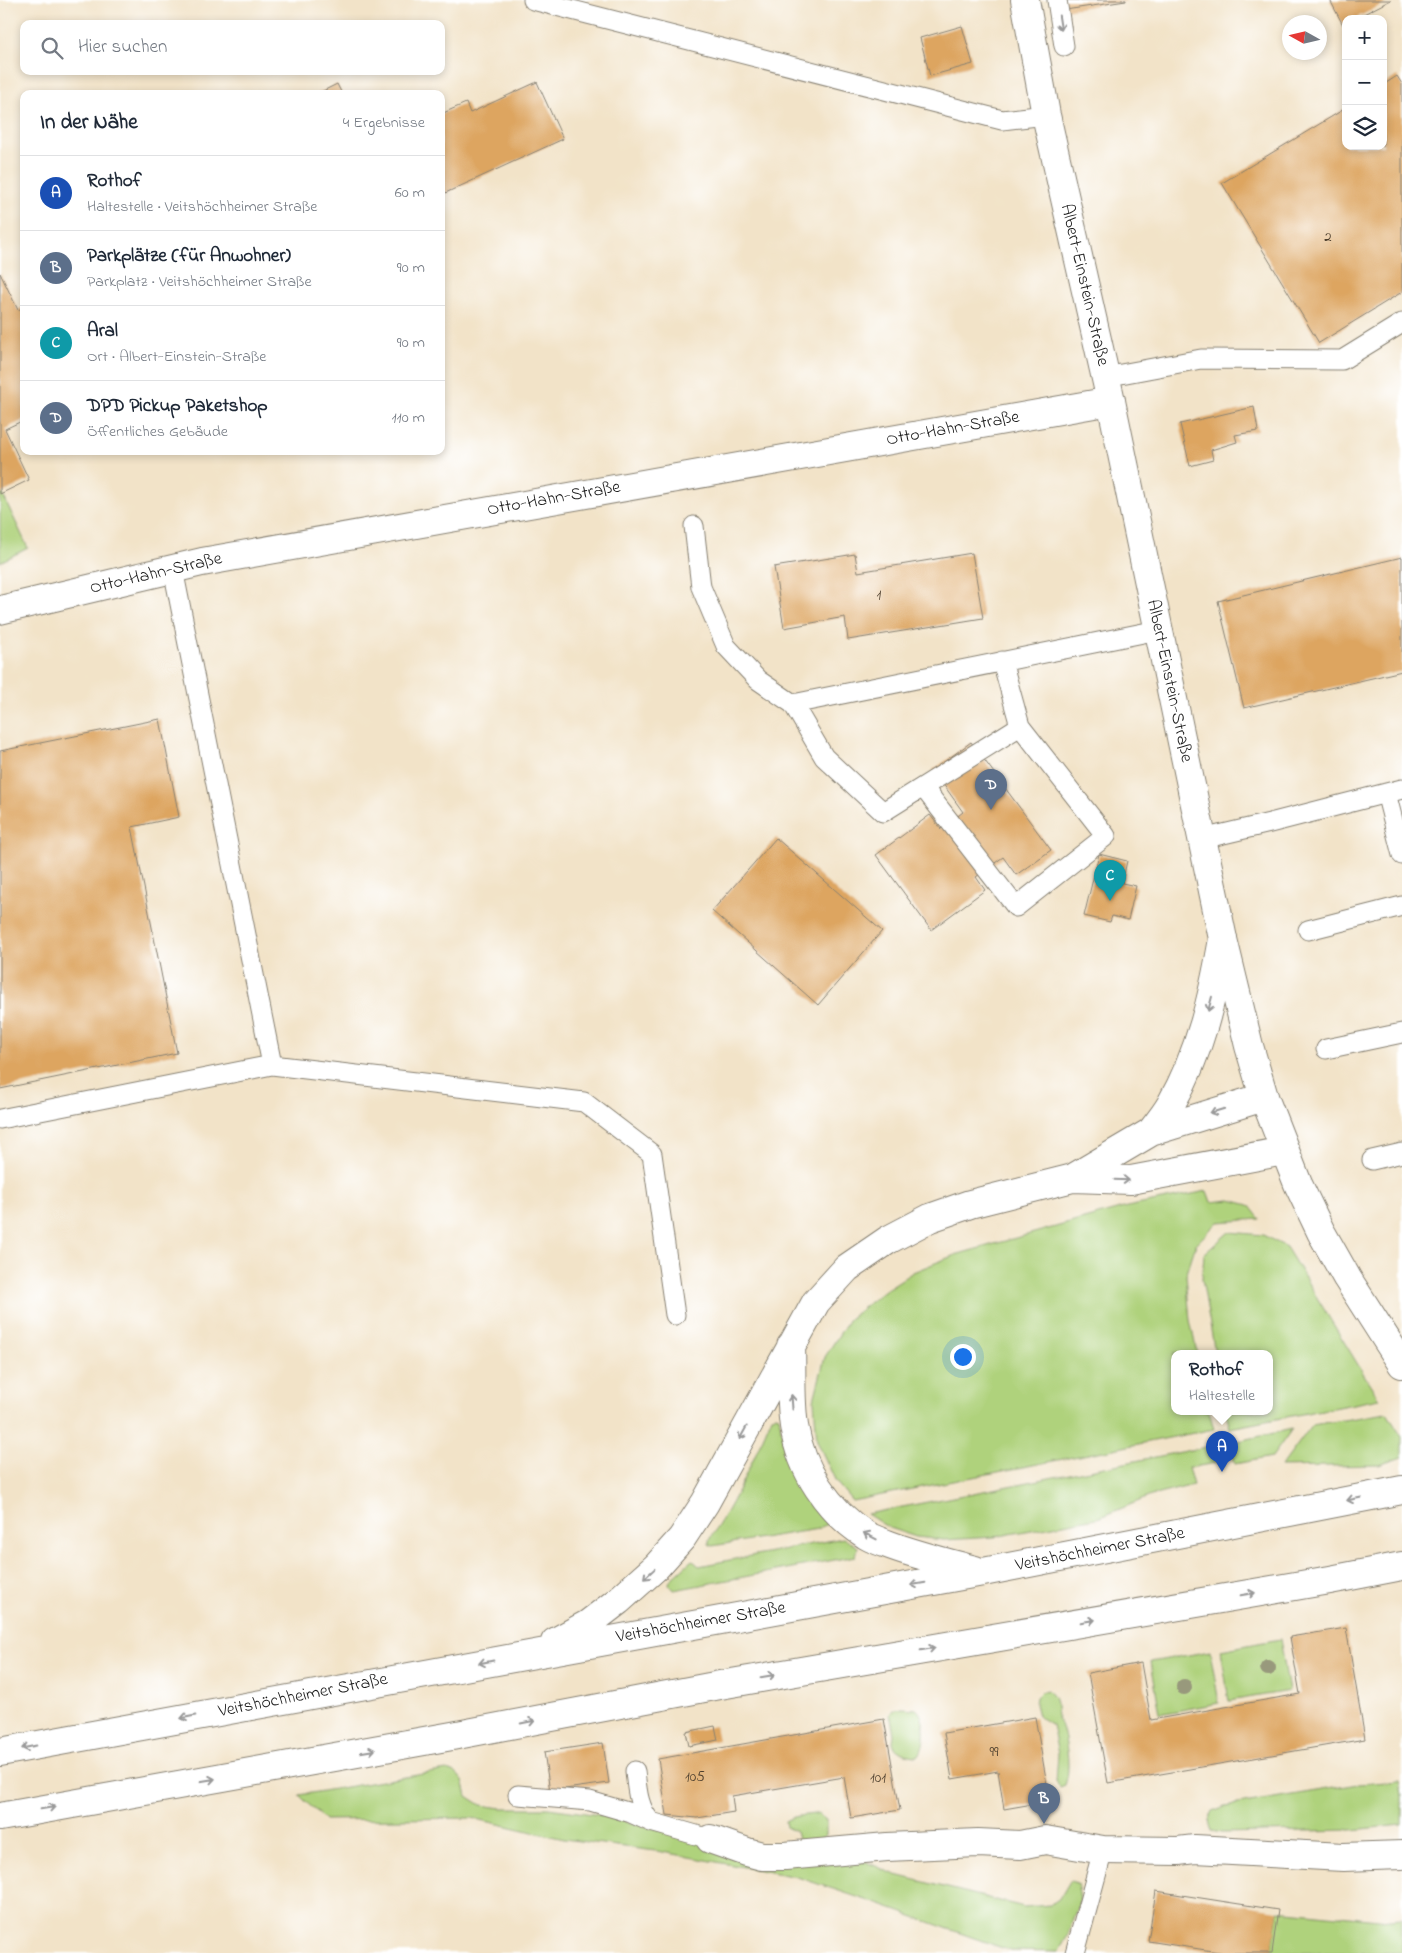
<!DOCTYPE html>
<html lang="de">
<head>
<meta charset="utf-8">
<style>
	:root { --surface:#fff; --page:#f2f2f3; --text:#1f2937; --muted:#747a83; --line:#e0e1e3; --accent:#d93025 }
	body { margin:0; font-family:"Indie Flower",sans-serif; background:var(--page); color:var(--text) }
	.controls { position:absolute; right:15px; top:15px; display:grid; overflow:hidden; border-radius:10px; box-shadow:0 2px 8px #0003 }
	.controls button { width:45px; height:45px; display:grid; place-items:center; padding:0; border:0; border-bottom:1px solid var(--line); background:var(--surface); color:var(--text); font:25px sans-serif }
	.compass { position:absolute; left:1282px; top:15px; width:45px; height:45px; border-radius:50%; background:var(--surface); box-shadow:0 2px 8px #0003; rotate:278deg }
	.you { position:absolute; left:962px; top:1356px; width:18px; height:18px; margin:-12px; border:4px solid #fff; border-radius:50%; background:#1a73e8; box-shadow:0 0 0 8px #1a73e833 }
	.badge { display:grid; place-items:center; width:32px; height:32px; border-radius:50%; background:var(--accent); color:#fff; font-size:16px; font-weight:700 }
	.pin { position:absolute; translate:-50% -41px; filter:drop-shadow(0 1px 2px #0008) }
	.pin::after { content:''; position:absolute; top:26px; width:18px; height:15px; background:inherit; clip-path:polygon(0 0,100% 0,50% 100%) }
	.popup { position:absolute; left:1171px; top:1350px; width:102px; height:65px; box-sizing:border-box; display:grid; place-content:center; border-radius:10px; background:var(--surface); filter:drop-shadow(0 1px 4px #0005); font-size:16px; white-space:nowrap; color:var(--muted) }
	.popup b { font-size:19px; color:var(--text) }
	.popup::after { content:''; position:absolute; left:50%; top:100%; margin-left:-10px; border:10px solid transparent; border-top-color:var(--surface) }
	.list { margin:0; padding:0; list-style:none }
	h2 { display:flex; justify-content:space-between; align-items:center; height:65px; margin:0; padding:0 20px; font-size:21px }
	h2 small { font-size:16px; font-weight:400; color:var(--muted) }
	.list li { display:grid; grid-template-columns:32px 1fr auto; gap:15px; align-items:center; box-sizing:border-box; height:75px; padding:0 20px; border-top:1px solid var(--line) }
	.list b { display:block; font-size:19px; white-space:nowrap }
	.list p { margin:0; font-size:16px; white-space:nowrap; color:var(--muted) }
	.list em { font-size:16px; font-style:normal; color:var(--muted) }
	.icon { flex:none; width:28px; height:28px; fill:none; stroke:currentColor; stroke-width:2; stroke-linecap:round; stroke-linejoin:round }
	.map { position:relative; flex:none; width:1402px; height:1953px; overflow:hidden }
	.search { position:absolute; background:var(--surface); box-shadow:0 2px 8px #0003; left:20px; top:20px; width:425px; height:55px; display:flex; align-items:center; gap:12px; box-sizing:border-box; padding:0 18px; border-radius:10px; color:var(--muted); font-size:19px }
	.panel { position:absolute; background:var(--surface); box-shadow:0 2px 8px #0003; left:20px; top:90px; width:425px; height:365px; border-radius:10px }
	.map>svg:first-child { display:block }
</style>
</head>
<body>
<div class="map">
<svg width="1402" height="1953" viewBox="0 0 1402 1953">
	<rect width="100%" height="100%" fill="#fff"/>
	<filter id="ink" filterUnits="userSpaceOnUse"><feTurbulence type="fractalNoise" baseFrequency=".02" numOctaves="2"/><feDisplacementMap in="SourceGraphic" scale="10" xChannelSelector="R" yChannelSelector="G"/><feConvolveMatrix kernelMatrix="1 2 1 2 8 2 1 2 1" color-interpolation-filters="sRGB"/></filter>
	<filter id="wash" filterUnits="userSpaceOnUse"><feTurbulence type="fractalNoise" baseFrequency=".0096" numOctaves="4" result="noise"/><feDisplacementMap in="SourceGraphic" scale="20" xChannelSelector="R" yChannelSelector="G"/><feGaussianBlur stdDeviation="1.12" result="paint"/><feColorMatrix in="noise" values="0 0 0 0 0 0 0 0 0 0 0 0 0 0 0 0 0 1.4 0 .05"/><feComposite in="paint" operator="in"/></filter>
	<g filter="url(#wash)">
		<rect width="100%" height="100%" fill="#f2e3c8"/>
		<path fill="#afd27b" stroke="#66774c" d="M2 493 28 548 0 562V495Z
			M1207 1191 1211 1202 1230 1200 1249 1205 1260 1219 1218 1222 1196 1244 1186 1275 1190 1320 1197 1353H1174V1411H1209L1214 1429 852 1501 836 1482 817 1441 814 1400 825 1357 849 1319 885 1290 913 1272 955 1255 1127 1207Z
			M1229 1232 1263 1235 1286 1247 1379 1399 1230 1428 1225 1411H1270V1353H1215L1202 1279 1204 1254Z
			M1387 1413 1402 1437V1457L1379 1465 1281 1467 1312 1425Z
			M775 1415 779 1416C783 1438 785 1462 796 1482 804 1497 816 1511 827 1524L818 1529 712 1546 709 1544V1540C735 1501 754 1459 772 1416Z
			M1292 1429 1272 1457 1235 1464 1230 1443Z
			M1216 1445 1221 1462 1188 1468 1193 1485 1151 1496 1101 1517 994 1537 944 1540 916 1537 889 1528 867 1514Z
			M843 1538 858 1547 856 1556 674 1590 669 1584 670 1580 692 1560 699 1566Z
			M1280 1639 1289 1691 1229 1701 1221 1650Z
			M1210 1651 1219 1703 1160 1714 1151 1662Z
			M1048 1691C1058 1698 1055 1705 1057 1716 1058 1721 1062 1725 1063 1730 1067 1747 1071 1769 1065 1785L1060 1787 1056 1782 1058 1754 1052 1725 1038 1716 1035 1704 1036 1697 1041 1692Z
			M902 1708 916 1709C926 1715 927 1747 918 1756 911 1756 896 1753 894 1745 892 1741 894 1738 894 1734 893 1727 891 1721 890 1714L893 1710Z
			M447 1770 457 1774 463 1781 467 1796 481 1805 502 1808H548L607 1816 651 1828 864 1861 896 1875 1024 1907 1050 1905 1060 1898 1070 1881 1077 1883 1080 1899 1068 1934 1058 1952 1011 1951 875 1903 797 1877 663 1852 564 1839 472 1818 325 1820 299 1795Z
			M1400 1781 1402 1796V1825L1351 1830 1221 1833 1212 1831C1209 1823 1208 1819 1212 1811L1226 1806 1358 1784Z
			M814 1814H818L826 1820V1835L817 1842 799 1843 796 1832 786 1827 785 1821 793 1817Z
			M1278 1910 1379 1920 1402 1918V1953H1272Z"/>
		<g id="blocks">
			<path fill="#dda560" d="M1063 0H1126V1L1065 10Z
				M1330 0H1391L1354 19H1346V23L1343 25Z
				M962 26 973 64 930 76 920 38Z
				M1397 76 1402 84V292L1319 343 1222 183 1346 108V146H1383V85Z
				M537 82 563 139 441 195V114L466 103 470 113Z
				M337 84 342 94H317Z
				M0 273 18 310 24 307V420L5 429 29 480 0 494Z
				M1254 407 1258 431 1235 435 1237 442 1211 450 1213 460 1190 466 1180 424Z
				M972 553 983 618 848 640 845 617 784 628 774 567 855 554 858 572Z
				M1402 557V671L1244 708 1218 601Z
				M160 719 179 817 132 827 177 1053 0 1089V751Z
				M971 742 1051 850 1016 875 1003 857 976 877 985 890 931 930 876 855 930 815 941 829 963 812 933 770Z
				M776 838 882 931 818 1005 712 911Z
				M1099 854 1127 861 1122 883 1136 886 1128 920 1112 916 1110 922 1084 916Z
				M1346 1628 1365 1739 1108 1783 1088 1673 1141 1663 1151 1720 1225 1707 1300 1694 1290 1637Z
				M1035 1717 1050 1801 1004 1809 998 1771 952 1779 944 1733Z
				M884 1719 900 1810 851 1818 844 1777 732 1796 734 1812 697 1818 667 1815 658 1759Z
				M715 1726 718 1740 689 1746 686 1732Z
				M603 1743 609 1783 550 1791 544 1752Z
				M1156 1891 1278 1910 1272 1953H1225L1148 1941Z"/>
		</g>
	</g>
	<g filter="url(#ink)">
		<use href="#blocks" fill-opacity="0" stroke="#878072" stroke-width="1"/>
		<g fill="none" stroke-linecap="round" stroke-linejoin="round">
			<defs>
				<path id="lane" d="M533 0 1002 120 1046 115
					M1057 0 1064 46
					M1105 377 1201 359 1342 360 1402 323
					M694 526 701 587 726 646 758 680 793 704 1158 630
					M173 569 272 1065 584 1102 652 1154 675 1315
					M793 704 824 757 883 812 1020 726 1002 661
					M923 787 1016 907 1106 836 1020 726
					M1386 793 1402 855
					M1202 839 1270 823 1402 789
					M1308 930 1402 906
					M1326 1049 1402 1033
					M0 1119 272 1065
					M1372 1160 1402 1153
					M635 1771C637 1789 638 1808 651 1822L710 1839
					M518 1795 590 1801 631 1813 651 1822
					M1075 1953 1103 1850"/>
				<path id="street" d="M0 610 202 562 1111 401
					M710 1839 747 1852 762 1856H785L887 1847 978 1843 1020 1845 1045 1840 1103 1850 1178 1851 1195 1849 1343 1857 1402 1855"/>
				<path id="secondary" d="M1025 0 1046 115 1111 401 1223 939 1249 1046 1264 1097 1298 1184 1321 1232 1347 1278 1402 1364"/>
				<path id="highway" d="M1151 1132C1158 1123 1166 1113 1171 1104 1200 1053 1213 996 1223 939
					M1073 1178 1151 1132 1264 1097
					M791 1346C792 1372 790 1400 794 1426 801 1470 828 1511 866 1535 872 1539 880 1541 887 1544 916 1555 945 1562 975 1570
					M555 1642 588 1624 618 1601 656 1567 682 1538 705 1503 816 1302 847 1268 888 1240 930 1218 970 1204 1073 1178 1131 1180 1284 1151
					M0 1752 983 1572 1402 1490
					M0 1817 452 1736 720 1685 1330 1580 1402 1566"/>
			</defs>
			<use href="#lane" stroke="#878072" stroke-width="21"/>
			<use href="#street" stroke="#878072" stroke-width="30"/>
			<use href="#secondary" stroke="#878072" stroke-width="30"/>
			<use href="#highway" stroke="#878072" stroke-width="30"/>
			<use href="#lane" stroke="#fff" stroke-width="19"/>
			<use href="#street" stroke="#fff" stroke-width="28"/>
			<use href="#secondary" stroke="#fff" stroke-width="28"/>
			<use href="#highway" stroke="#fff" stroke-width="28"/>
		</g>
		<g fill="#98997c">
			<circle cx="1268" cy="1668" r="8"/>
			<circle cx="1184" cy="1687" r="8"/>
		</g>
		<defs><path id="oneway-shaft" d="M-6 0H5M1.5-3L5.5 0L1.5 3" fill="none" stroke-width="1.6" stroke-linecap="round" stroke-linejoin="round" transform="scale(1.25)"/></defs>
		<g stroke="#999">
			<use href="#oneway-shaft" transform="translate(1060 23) rotate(81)"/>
			<use href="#oneway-shaft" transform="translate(1210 1004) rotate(105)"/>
			<use href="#oneway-shaft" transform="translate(1217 1111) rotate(163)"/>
			<use href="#oneway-shaft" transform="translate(1122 1180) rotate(2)"/>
			<use href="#oneway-shaft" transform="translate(792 1402) rotate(-94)"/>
			<use href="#oneway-shaft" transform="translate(743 1433) rotate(119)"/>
			<use href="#oneway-shaft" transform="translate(1354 1499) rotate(169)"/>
			<use href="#oneway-shaft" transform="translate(870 1536) rotate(-153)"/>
			<use href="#oneway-shaft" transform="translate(649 1574) rotate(137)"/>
			<use href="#oneway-shaft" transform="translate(918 1584) rotate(170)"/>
			<use href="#oneway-shaft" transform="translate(1248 1594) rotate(-10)"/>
			<use href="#oneway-shaft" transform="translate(1088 1621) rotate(-10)"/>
			<use href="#oneway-shaft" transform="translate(928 1649) rotate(-10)"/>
			<use href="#oneway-shaft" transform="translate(486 1662) rotate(169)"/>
			<use href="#oneway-shaft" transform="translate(768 1676) rotate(-10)"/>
			<use href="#oneway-shaft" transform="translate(188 1717) rotate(169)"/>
			<use href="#oneway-shaft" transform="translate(528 1722) rotate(-11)"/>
			<use href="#oneway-shaft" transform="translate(29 1747) rotate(169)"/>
			<use href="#oneway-shaft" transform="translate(368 1751) rotate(-10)"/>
			<use href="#oneway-shaft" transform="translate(208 1780) rotate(-10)"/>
			<use href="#oneway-shaft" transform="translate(48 1808) rotate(-10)"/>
		</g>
	</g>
	<g text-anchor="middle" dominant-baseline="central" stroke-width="4" stroke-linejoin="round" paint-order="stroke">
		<g font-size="15" fill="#4c3e2d">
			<text x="1328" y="237">2</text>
			<text x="879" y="595">1</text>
			<text x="994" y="1752">99</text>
			<text x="695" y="1777">105</text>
			<text x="878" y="1778">101</text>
		</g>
		<g font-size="18" fill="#1c1c1c" stroke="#fff">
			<text transform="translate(1084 285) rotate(77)">Albert-Einstein-Straße</text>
			<text transform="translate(953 429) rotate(-10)">Otto-Hahn-Straße</text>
			<text transform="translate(554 499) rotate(-10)">Otto-Hahn-Straße</text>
			<text transform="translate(156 574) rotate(-13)">Otto-Hahn-Straße</text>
			<text transform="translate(1169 681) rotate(78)">Albert-Einstein-Straße</text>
			<text transform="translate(1100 1550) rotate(-11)">Veitshöchheimer Straße</text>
			<text transform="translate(701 1623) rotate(-10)">Veitshöchheimer Straße</text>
			<text transform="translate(303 1696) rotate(-11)">Veitshöchheimer Straße</text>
		</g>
	</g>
</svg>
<div class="controls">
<button>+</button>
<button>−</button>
<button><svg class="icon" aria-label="layers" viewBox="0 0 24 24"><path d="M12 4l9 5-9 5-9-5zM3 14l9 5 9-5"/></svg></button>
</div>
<svg class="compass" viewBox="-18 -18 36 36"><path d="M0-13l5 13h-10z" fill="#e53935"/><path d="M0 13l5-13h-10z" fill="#747a83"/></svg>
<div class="you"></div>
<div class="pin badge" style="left:1222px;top:1472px;background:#1a4fb4">A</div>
<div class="popup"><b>Rothof</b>Haltestelle</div>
<div class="pin badge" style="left:1044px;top:1824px;background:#5c6f8a">B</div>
<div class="pin badge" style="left:1110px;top:901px;background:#0f9aa8">C</div>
<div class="pin badge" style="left:991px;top:810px;background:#5c6f8a">D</div>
<div class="search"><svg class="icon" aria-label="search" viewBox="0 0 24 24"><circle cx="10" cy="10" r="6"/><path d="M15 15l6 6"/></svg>Hier suchen</div>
<section class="panel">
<h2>In der Nähe<small>4 Ergebnisse</small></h2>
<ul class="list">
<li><span class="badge" style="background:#1a4fb4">A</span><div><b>Rothof</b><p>Haltestelle · Veitshöchheimer Straße</p></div><em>60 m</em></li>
<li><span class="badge" style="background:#5c6f8a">B</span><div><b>Parkplätze (für Anwohner)</b><p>Parkplatz · Veitshöchheimer Straße</p></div><em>90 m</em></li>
<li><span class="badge" style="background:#0f9aa8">C</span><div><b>Aral</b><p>Ort · Albert-Einstein-Straße</p></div><em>90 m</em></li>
<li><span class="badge" style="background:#5c6f8a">D</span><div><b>DPD Pickup Paketshop</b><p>Öffentliches Gebäude</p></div><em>110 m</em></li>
</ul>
</section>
</div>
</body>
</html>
